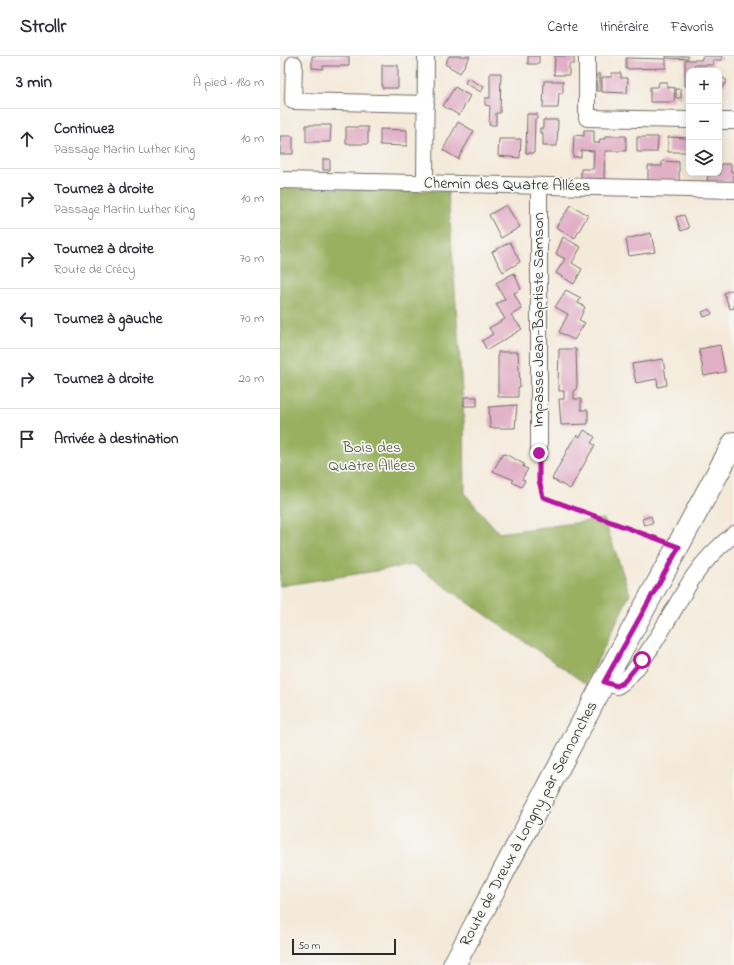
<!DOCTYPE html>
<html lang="fr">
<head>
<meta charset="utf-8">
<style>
	:root { --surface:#fff; --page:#f7f7f7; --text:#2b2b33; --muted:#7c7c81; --line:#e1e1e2 }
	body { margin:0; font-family:"Indie Flower",sans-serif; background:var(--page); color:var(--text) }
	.controls { position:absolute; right:12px; top:12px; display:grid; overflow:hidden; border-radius:8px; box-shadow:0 2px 10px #0003 }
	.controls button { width:36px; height:36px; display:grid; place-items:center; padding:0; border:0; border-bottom:1px solid var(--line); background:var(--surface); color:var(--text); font:20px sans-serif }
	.scale { position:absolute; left:12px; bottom:10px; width:104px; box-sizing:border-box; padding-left:4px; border:2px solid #2b2b2b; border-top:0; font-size:11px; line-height:14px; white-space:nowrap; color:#2b2b2b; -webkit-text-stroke:3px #f6f6f2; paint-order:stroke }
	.stop { position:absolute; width:12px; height:12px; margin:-9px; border:3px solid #b5179e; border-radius:50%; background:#fff }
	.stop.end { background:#b5179e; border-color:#fff; box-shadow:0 1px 4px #0008 }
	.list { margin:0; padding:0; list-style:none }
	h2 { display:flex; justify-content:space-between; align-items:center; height:52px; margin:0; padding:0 16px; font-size:17px }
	h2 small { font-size:13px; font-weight:400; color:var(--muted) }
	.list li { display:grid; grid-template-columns:26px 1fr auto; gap:12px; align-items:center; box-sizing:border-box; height:60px; padding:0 16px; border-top:1px solid var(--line) }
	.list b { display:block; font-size:15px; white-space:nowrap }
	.list p { margin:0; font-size:13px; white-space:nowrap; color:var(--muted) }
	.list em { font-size:13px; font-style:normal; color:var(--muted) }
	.icon { flex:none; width:22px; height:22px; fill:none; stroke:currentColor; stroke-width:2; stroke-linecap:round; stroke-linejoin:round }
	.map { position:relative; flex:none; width:454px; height:909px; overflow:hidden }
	header { display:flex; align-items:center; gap:24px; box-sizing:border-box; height:56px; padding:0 20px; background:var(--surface); border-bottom:1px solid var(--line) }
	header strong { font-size:19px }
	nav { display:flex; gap:22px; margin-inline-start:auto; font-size:14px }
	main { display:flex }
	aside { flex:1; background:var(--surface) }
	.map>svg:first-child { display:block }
</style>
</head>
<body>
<header>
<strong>Strollr</strong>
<nav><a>Carte</a><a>Itinéraire</a><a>Favoris</a></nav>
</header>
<main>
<aside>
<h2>3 min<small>À pied · 180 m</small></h2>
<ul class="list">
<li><svg class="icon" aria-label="ahead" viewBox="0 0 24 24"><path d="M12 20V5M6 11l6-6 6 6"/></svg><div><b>Continuez</b><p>Passage Martin Luther King</p></div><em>10 m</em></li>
<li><svg class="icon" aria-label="right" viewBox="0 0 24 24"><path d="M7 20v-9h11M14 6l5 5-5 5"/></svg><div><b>Tournez à droite</b><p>Passage Martin Luther King</p></div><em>10 m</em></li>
<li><svg class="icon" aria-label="right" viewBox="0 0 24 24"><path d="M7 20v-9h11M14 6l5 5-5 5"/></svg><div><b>Tournez à droite</b><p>Route de Crécy</p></div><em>70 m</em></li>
<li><svg class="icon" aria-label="left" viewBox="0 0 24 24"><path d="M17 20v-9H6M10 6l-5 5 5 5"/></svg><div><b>Tournez à gauche</b></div><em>70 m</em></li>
<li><svg class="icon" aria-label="right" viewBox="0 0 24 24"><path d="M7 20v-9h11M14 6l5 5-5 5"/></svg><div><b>Tournez à droite</b></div><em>20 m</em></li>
<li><svg class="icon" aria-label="arrive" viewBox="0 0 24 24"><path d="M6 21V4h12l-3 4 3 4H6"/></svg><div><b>Arrivée à destination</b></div></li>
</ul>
</aside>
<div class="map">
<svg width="454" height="909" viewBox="0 0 454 909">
	<rect width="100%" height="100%" fill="#f6f6f2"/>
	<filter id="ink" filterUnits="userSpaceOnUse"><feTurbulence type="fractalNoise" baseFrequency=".025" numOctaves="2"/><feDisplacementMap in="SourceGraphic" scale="8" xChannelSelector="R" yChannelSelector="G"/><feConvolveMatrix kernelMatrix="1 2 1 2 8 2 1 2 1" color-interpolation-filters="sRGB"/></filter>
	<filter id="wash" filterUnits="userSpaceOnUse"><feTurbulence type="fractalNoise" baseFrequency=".012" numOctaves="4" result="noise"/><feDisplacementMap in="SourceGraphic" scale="16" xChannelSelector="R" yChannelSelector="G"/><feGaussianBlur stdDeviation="0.9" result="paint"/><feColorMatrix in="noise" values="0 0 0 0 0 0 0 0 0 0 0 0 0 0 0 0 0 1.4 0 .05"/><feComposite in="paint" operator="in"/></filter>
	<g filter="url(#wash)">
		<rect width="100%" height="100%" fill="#f4eada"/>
		<path fill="#98b061" stroke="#626e46" d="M0 132 168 135 184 364 185 438 219 477 324 463 350 538 306 628 134 509 0 530Z"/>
		<g id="blocks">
			<path fill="#e1afc6" d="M32 0H69V10H43V13L32 12Z
				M169 0H190L180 17 165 8Z
				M248 0H259V8H248Z
				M275 0H294V8H289V19H274Z
				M386 0H408V3L386 2Z
				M423 0H442V4H433V9H414V15H409V30H405V4H421Z
				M346 2 386 3V12L346 13Z
				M102 9H118V32H102Z
				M210 17H221L220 57H216V69H209L210 50 205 49V42H210Z
				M332 17H341V22H348L347 37 322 36V21H331Z
				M317 18H320V35H317Z
				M439 19 447 25 439 35Z
				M188 22 204 31 201 36 185 27Z
				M264 25H283V37H279L278 52H263Z
				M379 26H387V31L395 32 394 46H370V31H378Z
				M175 31 190 40 179 59 163 50Z
				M396 33H401V42H396Z
				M247 58H257V63H255L254 97H246Z
				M263 64H278L277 90H263V77H260V72H263Z
				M178 66 194 75 178 103 163 94Z
				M26 69H51L50 86H26Z
				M66 71H88V88H66Z
				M100 73 127 74V90L100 89Z
				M304 74H314V87H319L320 83H325V80H346V95H325L324 123H301V113H313L314 95 301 94V101H293L294 79 304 80Z
				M0 80H13V98H0Z
				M357 81H378L377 96H357Z
				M388 81 409 82V96H388Z
				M219 83H241L240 102 218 100Z
				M43 103H50V114H43Z
				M382 105 399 106V125L368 124V110H382Z
				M441 108H451V116H454V126L427 125 428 119H440Z
				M226 149 240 171 221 182 209 159Z
				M291 149 308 159 295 182 276 171Z
				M404 159 409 172 401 175 396 161Z
				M371 177 375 196 349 200 346 183Z
				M283 181 301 191 292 207 302 213 294 228 276 217 285 203 276 198Z
				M230 186 240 206 223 216 212 196Z
				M234 217 241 233 234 237 242 253 231 259 242 273 207 294 202 285 213 278 209 272 225 263 216 248 225 243 216 227Z
				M454 233V252L450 253 444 237Z
				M286 234 301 242 298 247 305 251 299 264 305 267 294 284 279 276 288 258 275 251Z
				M430 253 432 258 424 261 422 256Z
				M440 289 445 316 424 320 419 293Z
				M279 293H296L297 328 296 334H294V343H301V354H308V368L281 369 279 343H284V335H279V328H278Z
				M218 296H238L240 331H238V341H218Z
				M383 303 387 329 378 331 377 323 356 327 352 308Z
				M184 341H197V350H184Z
				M237 349 235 372H210L209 351Z
				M304 374 315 381 311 387 315 389 290 433 272 423 291 387 297 379 300 381Z
				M225 398 244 408 243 411 248 413 242 423 245 425 241 431 232 426 234 424 213 415 222 399Z
				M371 460 373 467 364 469 362 463Z"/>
		</g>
	</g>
	<g filter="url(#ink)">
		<use href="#blocks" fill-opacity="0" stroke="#716e68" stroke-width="1"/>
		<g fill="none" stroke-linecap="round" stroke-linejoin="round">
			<defs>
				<path id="street" d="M307 0V62L409 64
					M14 8 13 45 146 48
					M439 65H454
					M0 124 454 134
					M145 127 146 0
					M259 130V397
					M324 626 337 630C362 617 397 545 414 520 425 504 439 490 454 478"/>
				<path id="secondary" d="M174 909 324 626 454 387"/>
			</defs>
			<use href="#street" stroke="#716e68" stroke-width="18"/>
			<use href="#secondary" stroke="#716e68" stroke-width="24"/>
			<path stroke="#716e68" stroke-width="2.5" stroke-dasharray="3 3" stroke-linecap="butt" d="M259 410V424L263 441 381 484"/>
			<use href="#street" stroke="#fff" stroke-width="16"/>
			<use href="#secondary" stroke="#fff" stroke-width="22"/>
		</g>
	</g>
	<g fill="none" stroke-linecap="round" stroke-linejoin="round" filter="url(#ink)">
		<path stroke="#b5179e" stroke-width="5" d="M259 397V424L263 441 399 491 324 626 337 630 343 627 362 604"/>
	</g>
	<g text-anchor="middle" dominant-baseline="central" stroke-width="3.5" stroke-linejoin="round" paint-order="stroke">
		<g font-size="16" fill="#2b2b2b" stroke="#f6f6f2">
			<text transform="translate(227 129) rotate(1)">Chemin des Quatre Allées</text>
			<text transform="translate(259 264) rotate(-90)">Impasse Jean-Baptiste Samson</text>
			<text transform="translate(249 768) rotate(-62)">Route de Dreux à Longny par Sennonches</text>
		</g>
		<g font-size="16" fill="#50533c" stroke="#f6f6f2">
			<text x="92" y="392">Bois des<tspan x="92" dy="18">Quatre Allées</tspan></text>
		</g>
	</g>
</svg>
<div class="controls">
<button>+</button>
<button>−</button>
<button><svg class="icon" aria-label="layers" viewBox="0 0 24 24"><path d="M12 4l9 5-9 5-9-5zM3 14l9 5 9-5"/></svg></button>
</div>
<div class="scale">50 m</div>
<div class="stop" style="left:362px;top:604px"></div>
<div class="stop end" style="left:259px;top:397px"></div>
</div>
</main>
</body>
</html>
